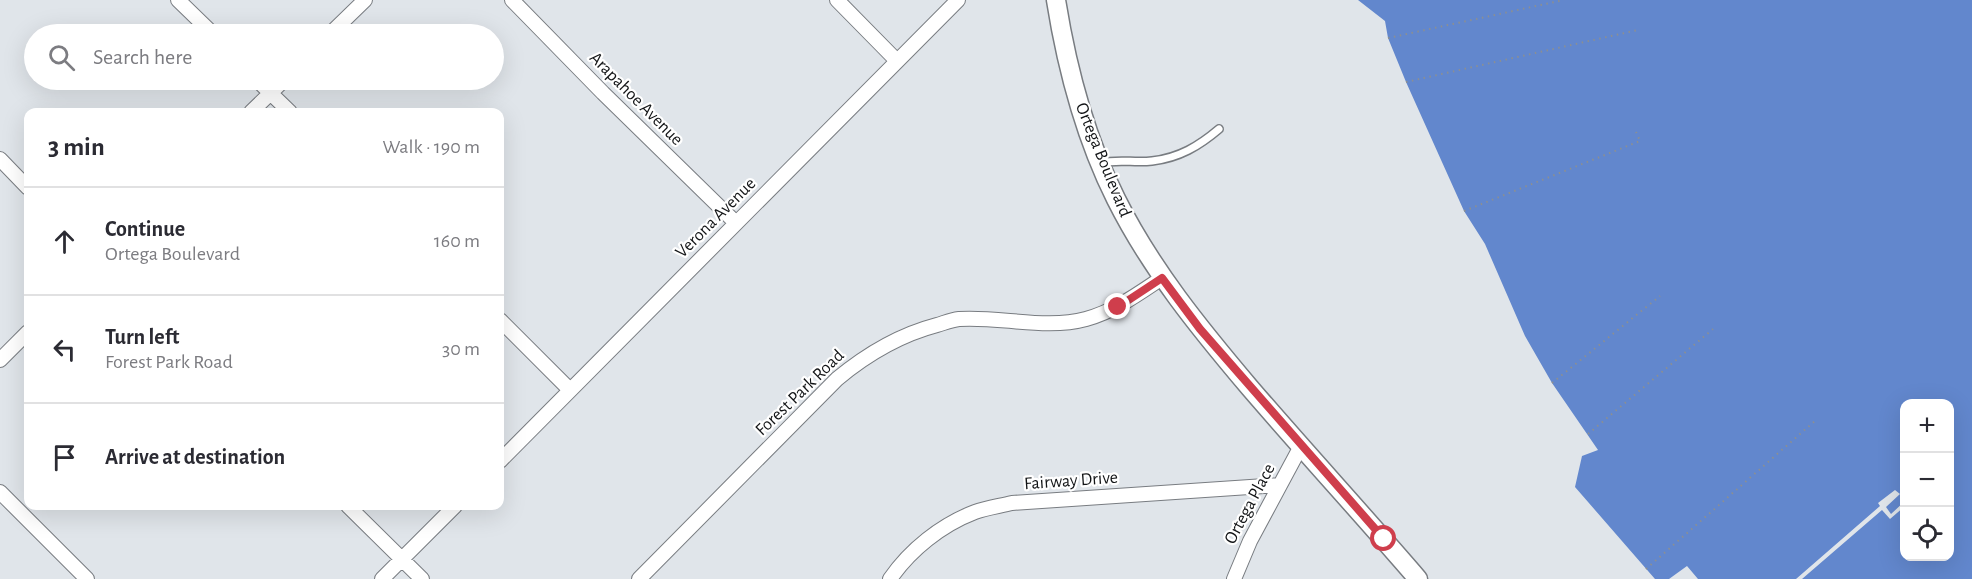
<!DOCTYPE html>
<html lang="en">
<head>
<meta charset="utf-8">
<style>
	:root { --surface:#fff; --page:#f2f2f3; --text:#2b2b33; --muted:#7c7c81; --line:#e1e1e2 }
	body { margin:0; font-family:"Alegreya Sans",sans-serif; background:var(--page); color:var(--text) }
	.controls { position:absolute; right:18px; bottom:18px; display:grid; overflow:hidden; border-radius:12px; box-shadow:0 6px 24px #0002 }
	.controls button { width:54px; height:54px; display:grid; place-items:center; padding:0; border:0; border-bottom:2px solid var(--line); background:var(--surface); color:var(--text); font:30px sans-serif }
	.stop { position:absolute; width:18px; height:18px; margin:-14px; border:4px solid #cf3e4c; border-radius:50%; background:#fff }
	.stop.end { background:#cf3e4c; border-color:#fff; box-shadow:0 2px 6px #0008 }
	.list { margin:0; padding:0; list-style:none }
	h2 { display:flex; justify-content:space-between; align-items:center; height:78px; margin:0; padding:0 24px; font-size:26px }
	h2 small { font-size:20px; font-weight:400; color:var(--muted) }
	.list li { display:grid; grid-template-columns:39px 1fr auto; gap:18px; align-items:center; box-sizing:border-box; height:108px; padding:0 24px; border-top:2px solid var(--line) }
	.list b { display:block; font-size:22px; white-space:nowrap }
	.list p { margin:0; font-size:20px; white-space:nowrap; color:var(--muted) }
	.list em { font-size:20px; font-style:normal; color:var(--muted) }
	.icon { flex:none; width:33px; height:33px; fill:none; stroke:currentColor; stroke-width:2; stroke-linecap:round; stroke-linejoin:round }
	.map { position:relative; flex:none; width:1972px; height:579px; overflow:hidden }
	.search { position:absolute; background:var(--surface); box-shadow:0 6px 24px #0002; left:24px; top:24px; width:480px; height:66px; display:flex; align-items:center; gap:15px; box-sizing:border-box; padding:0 21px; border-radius:33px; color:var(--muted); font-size:22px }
	.panel { position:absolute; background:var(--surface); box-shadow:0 6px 24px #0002; left:24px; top:108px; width:480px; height:402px; border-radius:12px }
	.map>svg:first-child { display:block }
</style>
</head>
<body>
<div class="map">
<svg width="1972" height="579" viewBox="0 0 1972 579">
	<rect width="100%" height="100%" fill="#e0e5ea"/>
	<path fill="#6287cd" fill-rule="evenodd" d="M1358 0H1972V579H1698L1687 566 1669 579H1655L1575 487 1582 456 1598 450 1552 383 1525 336 1485 244 1464 211 1406 82 1388 38 1385 21ZM1904 404H1950V556H1904Z"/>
	<path fill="#e0e5ea" d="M1895 490 1900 494 1886 507 1891 514 1904 502V507L1890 519 1882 510 1802 579H1796L1880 506 1878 503Z"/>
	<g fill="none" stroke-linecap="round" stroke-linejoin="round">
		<defs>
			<path id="service" d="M1100 163C1118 159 1135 163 1152 161 1179 158 1199 146 1219 129"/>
			<path id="minor" d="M178 0 213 34
				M512 0 603 93 736 223
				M837 0 897 61
				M330 34 365 0
				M257 80 290 112
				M251 112 284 80
				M0 159 28 188
				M500 320 570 390
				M0 360 28 332
				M500 461 958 0
				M0 492 87 579
				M348 506 422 579
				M382 579 455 506
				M639 579 837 379C867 354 899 335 937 325 944 323 951 320 959 319 999 316 1046 330 1086 319 1115 311 1138 294 1162 278
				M890 579C910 550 941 525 975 512 986 508 1000 506 1012 503L1280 485
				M1234 579 1250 541 1301 446"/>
			<path id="secondary" d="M1056 0C1067 69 1085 137 1116 199 1151 269 1200 329 1250 388 1305 452 1363 515 1418 579"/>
		</defs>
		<use href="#service" stroke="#787c81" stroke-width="10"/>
		<use href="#minor" stroke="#787c81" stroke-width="16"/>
		<use href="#secondary" stroke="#787c81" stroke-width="21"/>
		<path stroke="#8b8f93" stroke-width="2" stroke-dasharray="1.5 4.5" stroke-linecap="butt" d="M1388 38 1564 0
			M1406 82 1638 30
			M1464 211 1640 141 1636 132
			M1552 383 1660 296
			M1588 434 1713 329
			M1646 569 1816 420"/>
		<use href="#service" stroke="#fff" stroke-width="7"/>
		<use href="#minor" stroke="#fff" stroke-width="14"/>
		<use href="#secondary" stroke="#fff" stroke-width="18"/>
	</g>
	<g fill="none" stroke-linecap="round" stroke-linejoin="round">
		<path stroke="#cf3e4c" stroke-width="8" d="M1118 307 1162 278 1200 329 1384 539"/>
	</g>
	<g text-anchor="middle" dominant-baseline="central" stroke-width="4.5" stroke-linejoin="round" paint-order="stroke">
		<g font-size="18" fill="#121416" stroke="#fff">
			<text transform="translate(636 99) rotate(45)">Arapahoe Avenue</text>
			<text transform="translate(1103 160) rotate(68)">Ortega Boulevard</text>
			<text transform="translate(716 218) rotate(-45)">Verona Avenue</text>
			<text transform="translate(800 393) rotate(-44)">Forest Park Road</text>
			<text transform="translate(1071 481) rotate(-4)">Fairway Drive</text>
			<text transform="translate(1250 504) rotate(-62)">Ortega Place</text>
		</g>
	</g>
</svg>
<div class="controls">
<button>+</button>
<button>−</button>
<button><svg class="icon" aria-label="locate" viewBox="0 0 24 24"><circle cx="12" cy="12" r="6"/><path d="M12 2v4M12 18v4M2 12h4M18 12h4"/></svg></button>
</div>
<div class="stop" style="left:1384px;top:539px"></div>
<div class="stop end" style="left:1118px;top:307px"></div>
<div class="search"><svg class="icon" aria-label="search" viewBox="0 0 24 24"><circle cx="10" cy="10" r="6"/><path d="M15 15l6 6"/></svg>Search here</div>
<section class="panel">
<h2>3 min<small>Walk · 190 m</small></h2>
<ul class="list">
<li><svg class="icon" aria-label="ahead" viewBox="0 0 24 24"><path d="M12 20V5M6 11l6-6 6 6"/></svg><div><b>Continue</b><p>Ortega Boulevard</p></div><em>160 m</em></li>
<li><svg class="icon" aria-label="left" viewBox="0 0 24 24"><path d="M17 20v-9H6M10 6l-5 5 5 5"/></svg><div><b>Turn left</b><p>Forest Park Road</p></div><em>30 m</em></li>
<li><svg class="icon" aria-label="arrive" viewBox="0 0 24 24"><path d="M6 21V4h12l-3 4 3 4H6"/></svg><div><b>Arrive at destination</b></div></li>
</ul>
</section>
</div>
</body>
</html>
